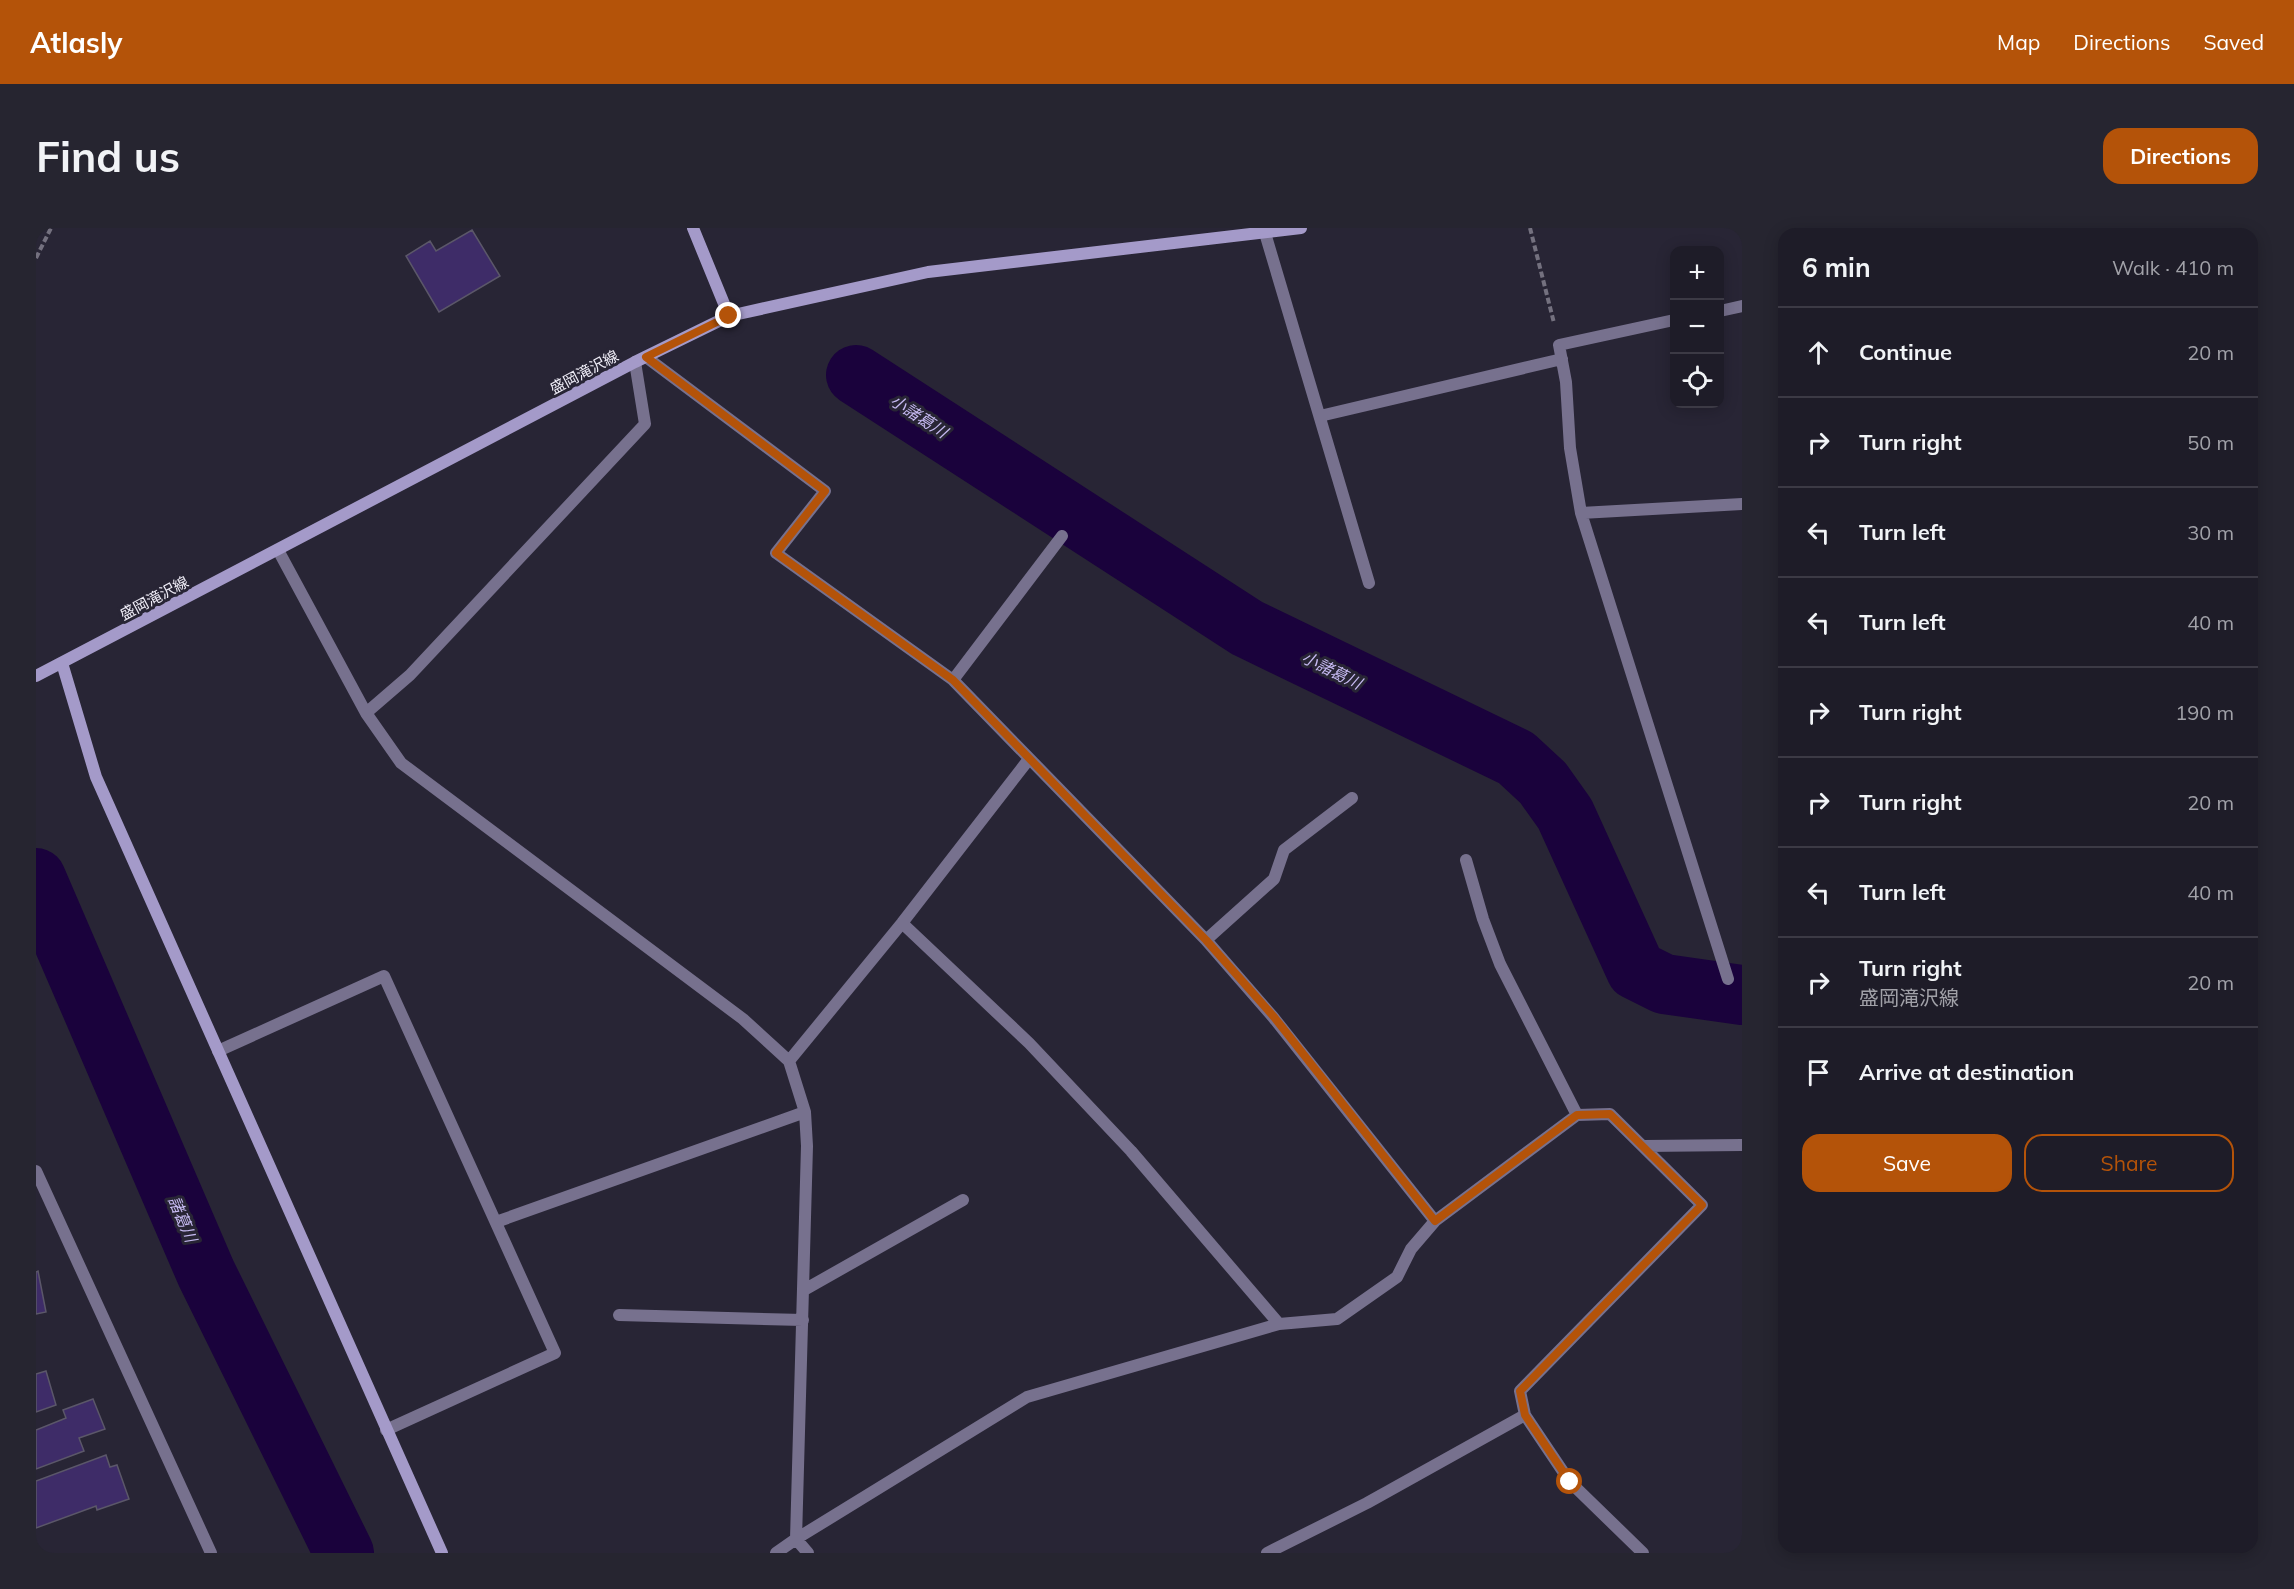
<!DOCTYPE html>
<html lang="en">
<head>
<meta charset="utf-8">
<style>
	:root { --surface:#1e1c28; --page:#262530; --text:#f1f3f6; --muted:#a1a1a8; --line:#3c3a45; --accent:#b45309 }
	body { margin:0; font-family:Mulish,"Noto Sans JP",sans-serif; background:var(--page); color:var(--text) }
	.controls { position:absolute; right:18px; top:18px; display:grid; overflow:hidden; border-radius:12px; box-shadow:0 3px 15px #0003 }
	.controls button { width:54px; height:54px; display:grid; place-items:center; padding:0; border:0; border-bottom:2px solid var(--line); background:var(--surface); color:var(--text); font:30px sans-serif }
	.stop { position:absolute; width:18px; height:18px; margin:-14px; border:4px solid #b45309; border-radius:50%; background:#fff }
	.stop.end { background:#b45309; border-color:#fff; box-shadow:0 2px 6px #0008 }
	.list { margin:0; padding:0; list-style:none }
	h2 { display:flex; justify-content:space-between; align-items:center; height:78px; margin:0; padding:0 24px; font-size:26px }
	h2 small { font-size:20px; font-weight:400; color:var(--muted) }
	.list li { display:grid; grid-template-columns:39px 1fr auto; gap:18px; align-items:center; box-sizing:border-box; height:90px; padding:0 24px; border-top:2px solid var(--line) }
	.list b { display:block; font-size:22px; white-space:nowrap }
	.list p { margin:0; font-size:20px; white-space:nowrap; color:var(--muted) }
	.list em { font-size:20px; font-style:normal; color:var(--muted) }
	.actions { display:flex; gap:12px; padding:18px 24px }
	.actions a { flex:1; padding:14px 0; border:2px solid var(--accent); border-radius:18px; text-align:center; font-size:21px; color:var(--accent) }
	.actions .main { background:var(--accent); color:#fff }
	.icon { flex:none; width:33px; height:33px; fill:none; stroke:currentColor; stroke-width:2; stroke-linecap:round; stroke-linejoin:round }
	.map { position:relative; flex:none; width:1706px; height:1325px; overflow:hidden; border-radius:18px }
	header { display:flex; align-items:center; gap:36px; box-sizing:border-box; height:84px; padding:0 30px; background:var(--accent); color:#fff }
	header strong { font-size:28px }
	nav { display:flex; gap:33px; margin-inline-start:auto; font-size:21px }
	.intro { display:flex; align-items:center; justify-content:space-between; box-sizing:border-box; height:144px; padding:0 36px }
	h1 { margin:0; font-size:42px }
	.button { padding:15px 27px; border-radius:18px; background:var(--accent); color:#fff; font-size:21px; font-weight:700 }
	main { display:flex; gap:36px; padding:0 36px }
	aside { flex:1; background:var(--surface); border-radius:18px; box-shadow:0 3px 15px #0003 }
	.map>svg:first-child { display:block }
</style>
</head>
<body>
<header>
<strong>Atlasly</strong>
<nav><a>Map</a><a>Directions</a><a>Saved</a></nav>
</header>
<div class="intro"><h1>Find us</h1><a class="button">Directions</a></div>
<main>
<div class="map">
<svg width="1706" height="1325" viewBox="0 0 1706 1325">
	<rect width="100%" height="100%" fill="#282535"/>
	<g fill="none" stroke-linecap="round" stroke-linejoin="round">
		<path stroke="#1a023c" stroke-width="60" d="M820 147 1211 400 1480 530 1507 555 1529 586 1600 742 1628 756 1706 767
			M0 650 170 1045 308 1325"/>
	</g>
	<path fill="#3e2c68" stroke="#5b5769" stroke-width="1.5" d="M436 2 464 48 403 84 370 28 394 13 400 23Z
		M2 1043 10 1084 0 1086V1044Z
		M10 1143 20 1177 0 1184V1146Z
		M57 1171 69 1201 43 1210 48 1223 0 1241V1202L30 1190 27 1182Z
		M70 1227 74 1239 81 1237 93 1271 61 1282 60 1278 0 1300V1253Z"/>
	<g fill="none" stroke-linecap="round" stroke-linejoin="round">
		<path stroke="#74717f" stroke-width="4" stroke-dasharray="6 3" stroke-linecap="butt" d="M1494 0 1518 95
			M0 30 15 0"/>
		<path stroke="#77718e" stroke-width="12" d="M1229 5 1333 355
			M1684 83 1706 78
			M1638 92 1523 117 1530 154 1534 220 1545 285 1692 751
			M610 129 789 263 740 325 917 452 1170 712 1237 789 1399 993
			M1284 188 1526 131
			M1545 285 1706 276
			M242 322 330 485 365 535 707 791 753 833 769 884 771 918 760 1311 772 1325
			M917 452 1026 308
			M330 485 374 447 609 196 599 134
			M1430 632 1447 691 1464 736 1541 887
			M866 695 993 815 1095 923 1243 1096
			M1170 712 1238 651 1248 622 1316 570
			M182 823 348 748 519 1125 350 1202
			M753 833 866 695 993 531
			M1608 918 1706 917
			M0 943 175 1325
			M460 994 769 884
			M768 1062 927 972
			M583 1087 767 1092
			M740 1325 760 1311 991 1169 1243 1096 1301 1091 1361 1049 1375 1021 1399 993 1541 887 1574 886 1666 977 1484 1163 1489 1187 1534 1254 1607 1325
			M1231 1325 1331 1275 1489 1187"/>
		<path stroke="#a49ac9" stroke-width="12" d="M657 0 693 88
			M26 435 60 549 406 1325
			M0 448 599 134 693 88 892 44 1265 0"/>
	</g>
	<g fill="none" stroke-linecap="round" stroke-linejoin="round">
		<path stroke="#b45309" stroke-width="8" d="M693 88 610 129 789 263 740 325 917 452 1170 712 1238 789 1399 993 1541 887 1574 886 1666 977 1484 1163 1489 1187 1534 1254"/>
	</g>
	<g text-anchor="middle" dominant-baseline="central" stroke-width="6" stroke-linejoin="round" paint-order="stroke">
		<g font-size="15" fill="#f0eef8" stroke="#282535">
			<text transform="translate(548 144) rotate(-28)">盛岡滝沢線</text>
			<text transform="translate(118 370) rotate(-28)">盛岡滝沢線</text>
		</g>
		<g font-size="16" font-style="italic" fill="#c7bbf3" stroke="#282535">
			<text transform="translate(883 188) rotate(33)">小諸葛川</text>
			<text transform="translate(1296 442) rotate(26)">小諸葛川</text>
			<text transform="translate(147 991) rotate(67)">諸葛川</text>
		</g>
	</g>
</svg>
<div class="controls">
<button>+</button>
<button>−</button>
<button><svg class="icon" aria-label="locate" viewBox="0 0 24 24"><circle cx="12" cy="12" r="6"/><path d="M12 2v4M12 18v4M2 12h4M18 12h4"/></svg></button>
</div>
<div class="stop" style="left:1534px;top:1254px"></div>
<div class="stop end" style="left:693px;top:88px"></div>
</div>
<aside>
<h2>6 min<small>Walk · 410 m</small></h2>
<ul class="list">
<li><svg class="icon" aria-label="ahead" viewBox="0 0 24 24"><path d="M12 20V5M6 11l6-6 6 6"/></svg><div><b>Continue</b></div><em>20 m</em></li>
<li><svg class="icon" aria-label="right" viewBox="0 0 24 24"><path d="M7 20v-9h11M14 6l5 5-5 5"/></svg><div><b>Turn right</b></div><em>50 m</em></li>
<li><svg class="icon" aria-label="left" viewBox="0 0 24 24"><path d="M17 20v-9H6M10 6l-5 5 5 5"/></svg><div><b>Turn left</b></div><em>30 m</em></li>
<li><svg class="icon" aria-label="left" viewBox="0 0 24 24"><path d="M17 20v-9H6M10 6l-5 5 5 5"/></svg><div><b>Turn left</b></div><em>40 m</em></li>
<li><svg class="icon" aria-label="right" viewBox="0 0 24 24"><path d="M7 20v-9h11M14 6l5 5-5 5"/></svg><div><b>Turn right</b></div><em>190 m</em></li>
<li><svg class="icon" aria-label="right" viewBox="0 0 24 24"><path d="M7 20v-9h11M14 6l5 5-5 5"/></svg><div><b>Turn right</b></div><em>20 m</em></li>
<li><svg class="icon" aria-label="left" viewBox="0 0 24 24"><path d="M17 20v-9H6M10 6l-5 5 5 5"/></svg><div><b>Turn left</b></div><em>40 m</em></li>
<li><svg class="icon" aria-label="right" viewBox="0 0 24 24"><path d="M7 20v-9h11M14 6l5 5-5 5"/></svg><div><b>Turn right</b><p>盛岡滝沢線</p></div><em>20 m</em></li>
<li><svg class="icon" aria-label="arrive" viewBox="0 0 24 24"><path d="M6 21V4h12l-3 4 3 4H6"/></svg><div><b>Arrive at destination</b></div></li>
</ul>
<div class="actions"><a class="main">Save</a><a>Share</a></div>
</aside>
</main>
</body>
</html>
